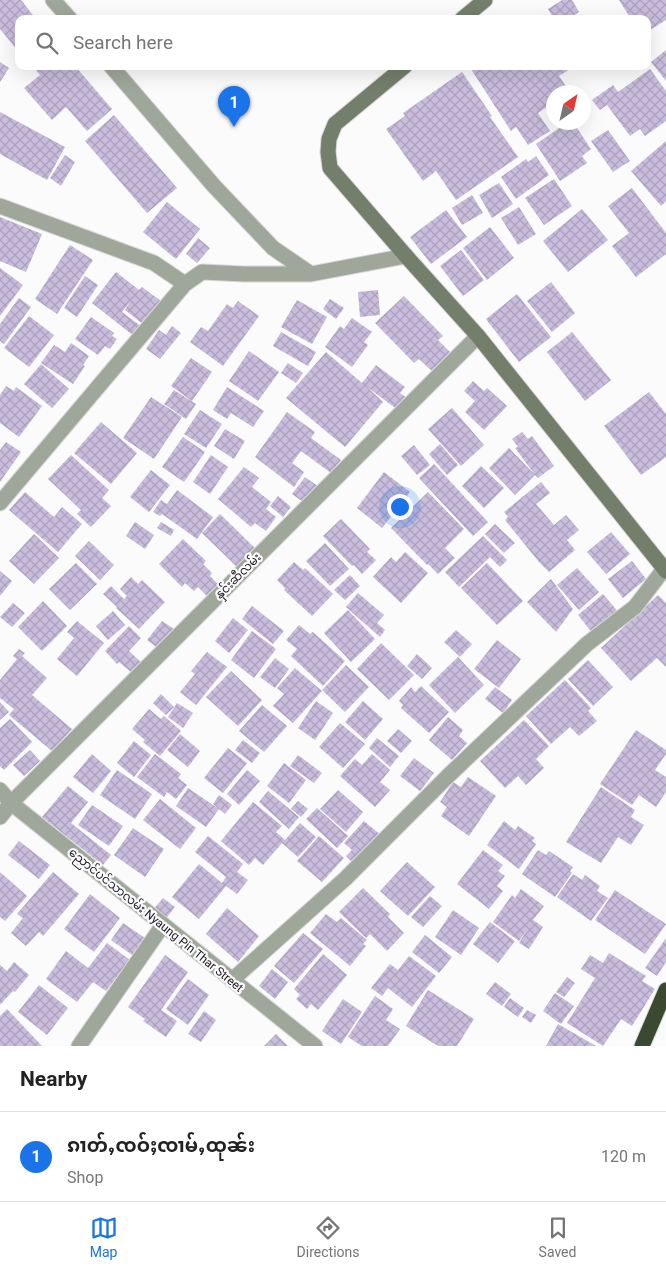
<!DOCTYPE html>
<html lang="en">
<head>
<meta charset="utf-8">
<style>
	:root { --surface:#fff; --page:#f6f6f6; --text:#222; --muted:#767676; --line:#e0e0e0; --accent:#1a73e8 }
	body { margin:0; font-family:Roboto,"Noto Sans Myanmar",sans-serif; background:var(--page); color:var(--text) }
	.compass { position:absolute; left:546px; top:85px; width:45px; height:45px; border-radius:50%; background:var(--surface); box-shadow:0 5px 20px #0002; rotate:34deg }
	.you { position:absolute; left:399px; top:506px; width:18px; height:18px; margin:-12px; border:4px solid #fff; border-radius:50%; background:#1a73e8; box-shadow:0 0 0 8px #1a73e833 }
	.badge { display:grid; place-items:center; width:32px; height:32px; border-radius:50%; background:var(--accent); color:#fff; font-size:16px; font-weight:700 }
	.pin { position:absolute; translate:-50% -41px; filter:drop-shadow(0 1px 2px #0008) }
	.pin::after { content:''; position:absolute; top:26px; width:18px; height:15px; background:inherit; clip-path:polygon(0 0,100% 0,50% 100%) }
	.list { margin:0; padding:0; list-style:none }
	h2 { display:flex; justify-content:space-between; align-items:center; height:65px; margin:0; padding:0 20px; font-size:21px }
	h2 small { font-size:16px; font-weight:400; color:var(--muted) }
	.list li { display:grid; grid-template-columns:32px 1fr auto; gap:15px; align-items:center; box-sizing:border-box; height:90px; padding:0 20px; border-top:1px solid var(--line) }
	.list b { display:block; font-size:19px; white-space:nowrap }
	.list p { margin:0; font-size:16px; white-space:nowrap; color:var(--muted) }
	.list em { font-size:16px; font-style:normal; color:var(--muted) }
	.icon { flex:none; width:28px; height:28px; fill:none; stroke:currentColor; stroke-width:2; stroke-linecap:round; stroke-linejoin:round }
	.map { position:relative; flex:none; width:666px; height:1046px; overflow:hidden }
	.search { position:absolute; background:var(--surface); box-shadow:0 5px 20px #0002; left:15px; right:15px; top:15px; height:55px; display:flex; align-items:center; gap:12px; box-sizing:border-box; padding:0 18px; border-radius:10px; color:var(--muted); font-size:19px }
	.sheet { height:155px; background:var(--surface) }
	nav { display:flex; justify-content:space-around; align-items:center; box-sizing:border-box; height:70px; border-top:1px solid var(--line); background:var(--surface); font-size:14px; color:var(--muted) }
	nav a { display:grid; justify-items:center; gap:2px }
	nav .on { color:var(--accent) }
	.map>svg:first-child { display:block }
</style>
</head>
<body>
<div class="map">
<svg width="666" height="1046" viewBox="0 0 666 1046">
	<defs>
		<pattern id="building-cross-hatch" width="8" height="8" patternUnits="userSpaceOnUse" patternTransform="scale(1.25)"><rect width="8" height="8" fill="#c9bcdd"/><path d="M0 0l8 8M0 8l8-8" fill="none" stroke="#aca1bd"/></pattern>
	</defs>
	<rect width="100%" height="100%" fill="#fbfbfb"/>
	<path fill="url(#building-cross-hatch)" d="M0 0H21L36 19H19V52L0 29Z
		M562 0H572L579 12 568 19H554L548 9Z
		M619 0H666V20L647 32V19H631Z
		M666 50V81L651 62Z
		M0 62 9 68 0 82Z
		M40 66H75L112 109 87 131 66 107 52 120 24 88 40 75 36 70Z
		M469 66H568L570 69 559 76 570 92H554V118L552 119 545 108 538 113 550 131 528 145 516 127 511 131Z
		M650 69 666 91V121L645 136 640 129 630 136 607 105 600 110 592 100 613 85 618 92Z
		M462 72 492 116 490 117 518 157 456 200 436 171 423 181 386 129 405 116 403 113Z
		M0 112 65 147 47 180 0 154Z
		M114 115 177 188 147 213 85 141Z
		M568 122H573L591 149 582 156 587 163 560 181 536 144Z
		M608 130 630 161 613 172 591 141Z
		M666 141V201L661 206 631 171Z
		M65 155 75 162 61 186 50 178Z
		M536 156 549 175 516 199 501 177 526 159 528 162Z
		M554 179 572 206 544 225 525 198Z
		M499 183 513 204 492 218 479 195Z
		M632 188 666 233V254L636 277 612 246 629 233 608 206Z
		M472 195 483 213 462 225 452 208Z
		M167 202 200 229 176 259 143 232Z
		M519 207 536 234 518 245 501 218Z
		M582 209 608 240 568 272 543 241Z
		M446 210 467 237 431 264 410 237Z
		M0 217 42 234 26 272 0 261Z
		M490 227 514 258 487 280 463 248Z
		M198 238 210 248 197 263 186 254Z
		M70 245 93 260 57 314 35 299Z
		M461 250 484 280 463 296 440 266Z
		M0 268 23 285 0 316Z
		M116 272 139 290 142 287 161 301 144 325 125 310 130 302 122 312 142 327 135 337 92 303Z
		M85 276 98 285 77 317 64 308Z
		M551 282 575 313 552 332 527 301Z
		M378 290 380 315 360 317 358 292Z
		M517 294 551 337 519 362 486 319Z
		M404 296 443 336 438 340 452 354 433 372 419 359 414 363 375 323Z
		M19 298 31 307 4 344 0 341V324Z
		M330 299 344 308 336 319 323 309Z
		M297 300 327 317 312 344 281 327Z
		M238 301 259 316 223 366 190 342 201 327 208 331 227 304 233 308Z
		M29 316 54 335 29 367 4 348Z
		M91 317 114 333 112 336 117 339 110 349 105 346 98 355 75 339Z
		M352 318 372 332 364 342 368 345 352 367 325 347 340 326 344 329Z
		M172 326 181 333 160 359 146 349 159 330 166 335Z
		M281 332 316 352 308 366 273 346Z
		M572 332 611 380 585 401 547 352Z
		M71 343 89 356 83 365 85 366 73 384 41 363 54 345 65 352Z
		M249 351 279 372 258 401 229 381Z
		M326 352 362 383 376 365 405 387 400 393 407 398 398 410 367 387 383 402 345 447 286 398Z
		M191 358 212 372 192 401 171 386Z
		M288 363 303 373 296 383 281 373Z
		M41 364 69 389 52 408 24 384Z
		M473 381 484 391 487 388 507 406 484 430 465 412 475 401 464 391Z
		M6 386 14 391 16 387 42 406 19 437 0 423V395Z
		M227 387 264 411 253 427 231 413 227 419 213 410Z
		M174 390 196 404 186 419 164 404Z
		M649 392 666 414V457L641 475 604 426Z
		M151 397 182 417 154 459 123 438Z
		M452 408 484 445 461 466 428 429Z
		M200 410 222 424 206 448 184 434Z
		M287 412 315 432 311 438 341 460 331 473 301 451 292 463 304 472 294 487 255 457Z
		M101 422 137 453 111 484 74 453Z
		M225 429 245 441 234 459 214 446Z
		M522 432 528 439 532 436 554 466 538 478 535 475 515 495 489 468 509 448 535 475 515 448 518 447 512 439Z
		M183 437 205 452 184 482 162 467Z
		M6 442 21 452 0 482V450Z
		M440 444 458 465 447 475 429 454Z
		M414 445 430 465 417 475 401 456Z
		M71 455 109 490 102 498 111 506 91 527 77 514 81 510 48 479Z
		M211 455 228 467 210 494 193 482Z
		M434 464 488 522 473 536 419 478Z
		M481 466 504 488 484 508 462 486Z
		M244 467 259 478 252 487 271 502 266 509 276 517 266 531 255 523 251 527 218 499Z
		M151 470 170 485 149 512 130 497Z
		M384 472 410 492 382 528 357 508Z
		M305 477 319 487 306 504 292 494Z
		M541 482 550 493 536 504 554 525 566 515 579 530 567 540 575 550 549 572 539 562 505 520 508 517 504 512Z
		M177 490 213 517 197 539 162 514 160 516 153 512 161 500 167 504Z
		M25 492 54 517 62 507 82 524 58 552 9 510Z
		M428 492 464 529 445 548 455 558 438 574 428 564 427 565 391 528Z
		M278 496 291 507 283 517 270 506Z
		M220 514 257 550 239 569 202 533Z
		M341 519 370 549 367 552 376 560 362 574 354 565 352 566 323 536Z
		M135 522 154 535 145 549 126 536Z
		M161 522 174 530 171 536 157 528Z
		M495 524 515 543 504 553 485 534Z
		M611 532 630 554 606 574 587 552Z
		M34 534 59 558 34 584 9 561Z
		M483 536 507 560 500 567 490 557 459 587 445 572Z
		M183 539 206 561 203 564 212 573 210 576 220 586 209 598 198 587 194 591 185 583 182 587 159 564Z
		M89 541 114 565 100 580 75 556Z
		M325 543 349 569 330 586 306 561Z
		M405 552 428 573 401 603 373 577 391 557 396 562Z
		M632 561 646 579 623 598 608 579Z
		M294 562 303 570 305 568 333 594 312 616 284 590 285 588 277 580Z
		M76 563 97 584 70 610 49 589Z
		M487 563 523 601 497 625 461 588Z
		M577 568 599 592 579 610 557 585Z
		M0 571 12 581 0 596Z
		M350 575 360 586 345 600 334 590Z
		M131 577 138 584 142 580 165 602 139 629 116 608 117 607 103 594 111 586 124 599 127 596 120 589Z
		M551 579 573 609 556 632 527 602Z
		M358 593 384 615 377 623 385 630 380 637 346 607Z
		M603 594 620 614 594 635 578 615Z
		M658 595 666 603V667L657 658 631 681 601 648Z
		M43 601 67 626 42 651 18 627Z
		M13 603 25 613 12 627 0 617Z
		M252 606 284 631 273 644 242 619Z
		M348 610 375 639 351 662 324 633Z
		M113 611 125 625 108 640 96 626Z
		M233 618 248 630 229 653 215 641Z
		M77 621 104 643 77 676 57 659 74 638 67 632Z
		M162 621 174 629 159 649 147 640Z
		M299 625 310 634 313 632 345 661 323 686 291 656 297 649 286 640Z
		M129 626 141 638 129 651 142 663 132 673 119 662 117 664 105 651Z
		M456 630 472 644 460 657 444 642Z
		M252 631 276 649 254 678 231 660Z
		M497 640 521 659 499 688 474 669Z
		M381 643 414 675 389 700 357 669Z
		M19 649 25 653 22 656 47 678 32 695 72 729 52 751 9 715 14 709 0 698V680L17 659 13 656Z
		M207 652 227 667 196 705 180 692 195 674 191 671Z
		M417 654 432 668 422 679 407 666Z
		M458 657 484 685 455 713 429 685Z
		M275 658 289 669 275 688 260 677Z
		M588 660 613 687 593 706 568 679Z
		M346 665 369 687 345 712 322 690Z
		M295 668 322 691 293 723 273 706 284 694 277 688Z
		M231 671 262 700 238 726 206 697Z
		M565 680 591 708 588 711 597 721 579 736 570 727 551 744 526 716Z
		M421 686 449 712 429 733 401 708 403 705 399 701 411 687 415 692Z
		M495 687 512 700 503 713 485 699Z
		M161 694 174 707 166 715 153 703Z
		M316 701 333 713 315 740 298 728Z
		M363 701 383 719 365 740 345 722Z
		M0 702 9 712 0 720Z
		M177 703 193 713 183 728 168 717Z
		M262 705 287 726 264 752 239 731Z
		M149 709 161 719 164 716 181 731 160 756 143 742 145 740 132 729Z
		M448 717 463 730 459 736 467 743 452 760 429 740Z
		M10 719 32 742 4 770 0 766V728Z
		M524 720 549 746 536 759 544 768 526 785 518 776 505 788 480 761Z
		M340 723 365 744 343 768 319 747Z
		M398 729 412 741 401 753 387 741Z
		M636 730 666 750V754L655 770 666 777V792L656 807 639 795 632 805 600 784Z
		M180 734 200 751 188 767 167 750Z
		M377 738 399 756 390 767 369 748Z
		M243 740 260 753 252 763 235 750Z
		M134 741 151 755 134 777 117 763Z
		M228 748 247 763 223 793 204 778Z
		M30 750 40 761 24 776 13 765Z
		M92 754 111 771 93 793 73 777Z
		M155 754 181 774 178 778 187 785 176 799 167 792 164 797 137 777Z
		M372 754 390 770 380 782 390 790 375 807 340 776 355 759 362 765Z
		M298 755 322 773 314 783 290 766Z
		M414 758 434 773 420 791 400 776Z
		M284 763 306 780 289 803 267 786Z
		M117 770 152 794 135 819 100 795Z
		M247 770 260 781 239 805 227 794Z
		M468 777 496 796 469 836 441 816 447 807 440 802 453 782 461 787Z
		M68 786 88 802 71 823 111 855 103 865 42 817Z
		M601 787 635 810 631 817 644 825 631 845 618 837 601 863 566 842Z
		M188 788 219 809 206 827 176 806Z
		M338 790 363 812 346 832 320 809Z
		M268 791 299 817 289 829 259 802Z
		M219 795 232 805 225 814 213 804Z
		M160 799 196 828 180 849 143 820Z
		M298 801 308 809 301 817 291 809Z
		M253 802 282 826 276 832 285 840 300 823 316 837 298 857 282 843 263 865 255 858 249 865 221 841Z
		M92 805 123 826 109 846 78 825Z
		M317 808 348 836 337 848 306 819Z
		M364 821 382 836 353 863 346 856 352 850 344 843Z
		M504 821 515 830 518 826 535 838 532 841 536 844 519 869 487 845Z
		M133 828 164 849 145 877 114 855Z
		M208 836 243 864 237 872 248 880 237 894 226 886 199 919 172 897 199 864 222 883 226 877 195 852Z
		M319 836 344 858 322 882 297 861Z
		M19 841 50 865 39 879 8 855Z
		M483 850 503 865 498 871 505 876 497 886 503 891 489 909 457 884Z
		M538 850 546 855 549 851 573 867 570 871 572 873 555 897 522 874Z
		M407 862 435 887 408 916 380 891Z
		M0 872 27 896 5 921 0 917Z
		M53 872 79 894 43 936 39 932 26 946 11 933 23 918 17 914Z
		M573 874 582 880 585 875 600 886 597 891 608 898 591 921 557 897Z
		M363 888 390 914 388 917 404 933 387 951 370 934 366 938 339 912Z
		M521 889 544 906 533 920 543 927 529 949 519 943 527 930 519 941 493 922 512 895 515 898Z
		M615 890 666 924 645 954 595 920Z
		M90 894 120 918 94 952 64 929Z
		M430 896 442 906 423 927 411 917Z
		M163 898 175 907 164 921 152 911Z
		M227 908 259 936 238 962 206 934Z
		M453 910 479 928 461 955 435 937Z
		M326 914 337 922 341 918 367 940 363 944 366 946 350 966 310 933Z
		M490 922 515 941 498 963 473 944Z
		M123 923 148 940 135 957 111 940Z
		M303 933 323 949 294 983 274 966Z
		M425 935 452 957 439 973 412 952Z
		M666 938V962L657 976 645 968Z
		M107 943 130 960 106 991 93 982 77 1002 46 979 66 951 88 968Z
		M609 953 646 976 642 981 655 989 632 1026 621 1019 603 1046 567 1023 595 978 581 969 590 955 603 963Z
		M323 954 347 975 318 1010 311 1004 307 1009 296 999 300 995 294 989Z
		M165 955 188 972 161 1010 177 1021 166 1037 143 1021 145 1019 128 1007Z
		M409 956 436 976 412 1007 388 988 382 996 371 988 390 964 398 970Z
		M14 962 29 975 15 992 13 991 0 1005V965L7 971Z
		M272 969 288 982 275 999 259 986Z
		M567 977 575 983 564 997 556 992Z
		M188 979 209 995 188 1025 166 1009Z
		M495 982 511 994 502 1006 486 994Z
		M39 985 68 1008 47 1035 18 1012Z
		M428 990 474 1019 457 1046H438L406 1026Z
		M555 993 574 1006 561 1024 543 1011Z
		M375 996 393 1009 386 1020 400 1029 388 1046H362L348 1037Z
		M510 998 524 1008 518 1017 504 1007Z
		M343 999 362 1012 341 1044 322 1031Z
		M7 1009 42 1046H0V1016Z
		M527 1010 536 1015 531 1023 522 1017Z
		M204 1011 216 1020 201 1042 188 1034Z
		M558 1024 596 1046H546Z
		M276 1034 288 1046H264Z"/>
	<g fill="none" stroke-linecap="round" stroke-linejoin="round">
		<defs>
			<path id="street" d="M53 0 70 19
				M111 66 214 186 273 248 311 274 406 256
				M0 206 154 263 185 284 202 272 244 274H310
				M0 503 185 284
				M0 790 11 803 315 1046
				M0 817 11 803 478 336
				M232 980 345 879 448 776 587 644 635 607 664 569
				M79 1046 163 925"/>
			<path id="secondary" d="M462 19 485 0
				M405 66 335 124 329 139 328 152 330 168 406 256 478 336 666 571"/>
			<path id="highway" d="M642 1046 666 990"/>
		</defs>
		<use href="#street" stroke="#d7d7d8" stroke-width="17"/>
		<use href="#secondary" stroke="#d7d7d8" stroke-width="17"/>
		<use href="#highway" stroke="#d7d7d8" stroke-width="17"/>
		<use href="#street" stroke="#9ea799" stroke-width="15"/>
		<use href="#secondary" stroke="#737e6b" stroke-width="15"/>
		<use href="#highway" stroke="#3a492f" stroke-width="15"/>
	</g>
	<g text-anchor="middle" dominant-baseline="central" stroke-width="4.5" stroke-linejoin="round" paint-order="stroke">
		<g font-size="12" fill="#1c1723" stroke="#fbfbfb">
			<text transform="translate(238 576) rotate(-45)">နှင်းဆီလမ်း</text>
			<text transform="translate(156 920) rotate(39)">ညောင်ပင်သာလမ်း Nyaung Pin Thar Street</text>
		</g>
	</g>
</svg>
<svg class="compass" viewBox="-18 -18 36 36"><path d="M0-13l5 13h-10z" fill="#e53935"/><path d="M0 13l5-13h-10z" fill="#767676"/></svg>
<div class="you"></div>
<div class="pin badge" style="left:234px;top:127px">1</div>
<div class="search"><svg class="icon" aria-label="search" viewBox="0 0 24 24"><circle cx="10" cy="10" r="6"/><path d="M15 15l6 6"/></svg>Search here</div>
</div>
<section class="sheet">
<h2>Nearby<small></small></h2>
<ul class="list">
<li><span class="badge">1</span><div><b>ၵၢတ်ႇၸဝ်ႈၸၢမ်ႇထုၼ်း</b><p>Shop</p></div><em>120 m</em></li>
</ul>
</section>
<nav>
<a class="on"><svg class="icon" aria-label="map" viewBox="0 0 24 24"><path d="M3 6l6-2 6 2 6-2v14l-6 2-6-2-6 2zM9 4v14M15 6v14"/></svg>Map</a>
<a><svg class="icon" aria-label="directions" viewBox="0 0 24 24"><path d="M12 3l9 9-9 9-9-9zM9 14v-3h6M13 9l2 2-2 2"/></svg>Directions</a>
<a><svg class="icon" aria-label="saved" viewBox="0 0 24 24"><path d="M7 4h10v16l-5-4-5 4z"/></svg>Saved</a>
</nav>
</body>
</html>
